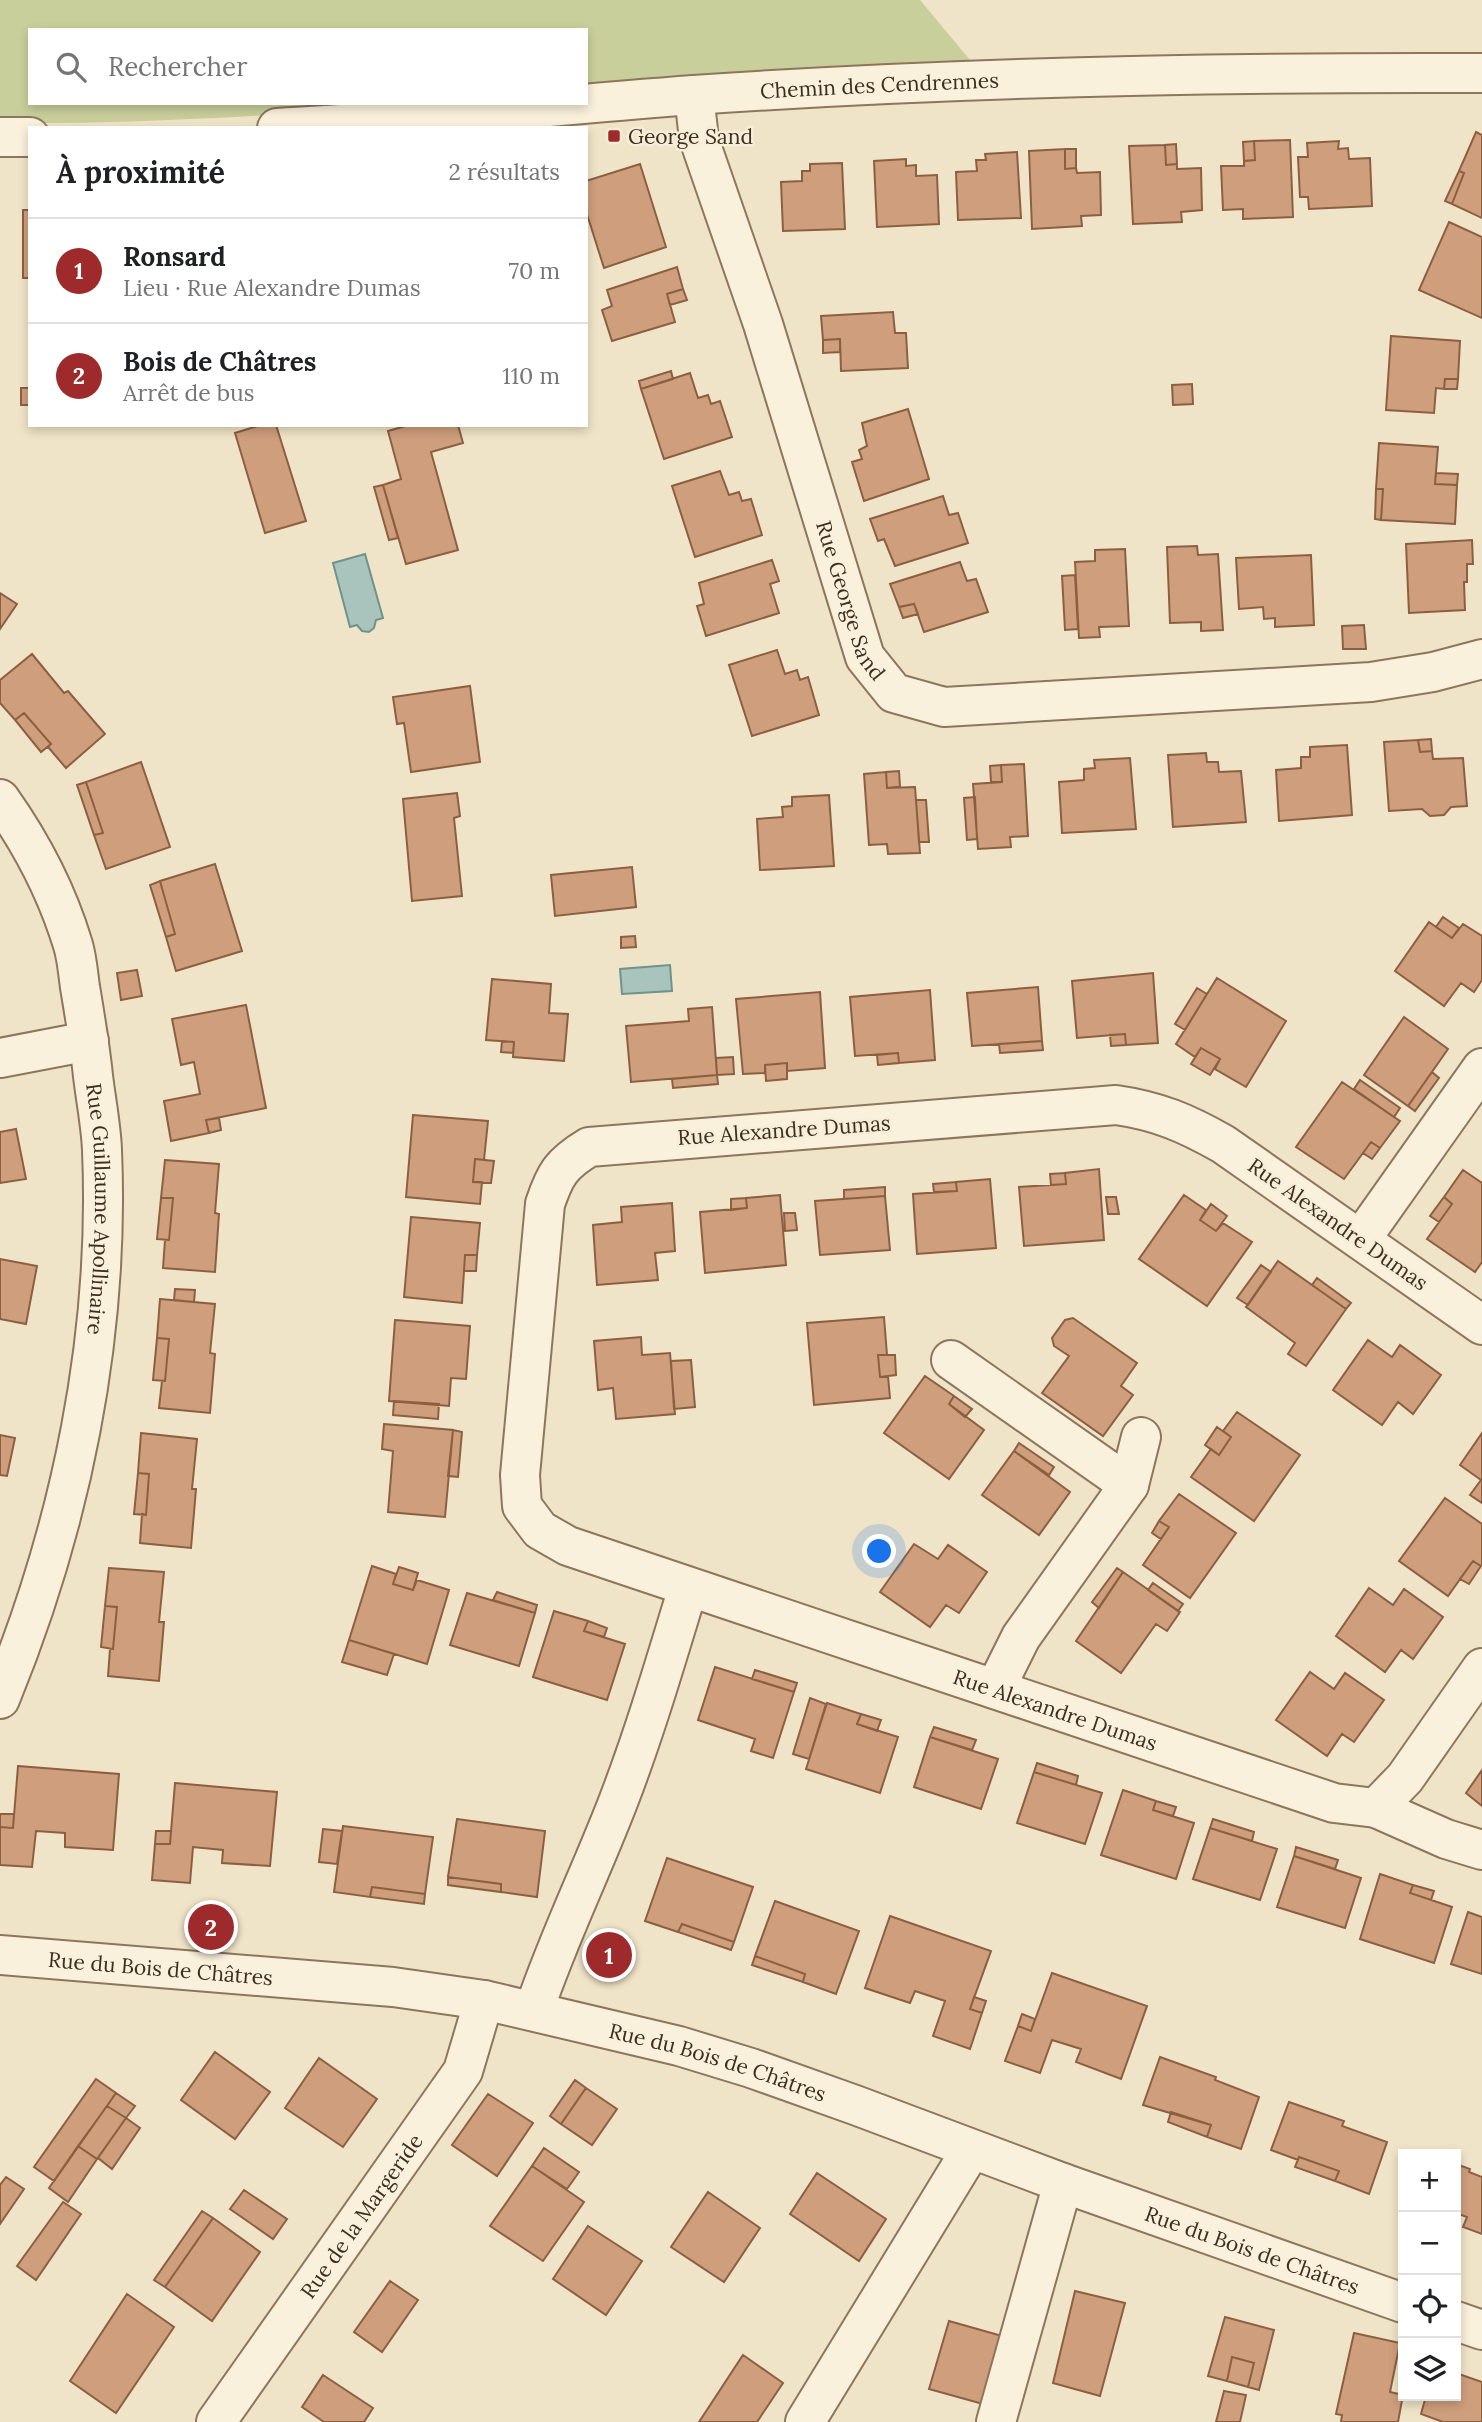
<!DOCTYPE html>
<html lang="fr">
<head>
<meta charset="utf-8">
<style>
	:root { --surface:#fff; --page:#f2f2f2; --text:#202124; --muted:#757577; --line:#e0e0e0; --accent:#9e2a2b }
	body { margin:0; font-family:Lora,serif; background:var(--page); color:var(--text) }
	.controls { position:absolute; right:21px; bottom:21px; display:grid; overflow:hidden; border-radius:0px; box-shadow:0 4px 10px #0003 }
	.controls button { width:63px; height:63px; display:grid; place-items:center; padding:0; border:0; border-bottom:2px solid var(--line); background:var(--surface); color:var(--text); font:35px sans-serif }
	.you { position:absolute; left:880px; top:1552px; width:24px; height:24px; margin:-18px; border:5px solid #fff; border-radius:50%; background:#1a73e8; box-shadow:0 0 0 10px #1a73e833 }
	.badge { display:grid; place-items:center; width:46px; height:46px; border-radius:50%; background:var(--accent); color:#fff; font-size:23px; font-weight:700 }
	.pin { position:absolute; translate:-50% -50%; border:4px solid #fff; box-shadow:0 2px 7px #0006 }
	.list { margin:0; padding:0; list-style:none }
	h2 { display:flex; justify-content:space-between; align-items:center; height:91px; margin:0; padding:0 28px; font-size:30px }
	h2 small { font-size:23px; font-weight:400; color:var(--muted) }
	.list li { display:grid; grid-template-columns:46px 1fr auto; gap:21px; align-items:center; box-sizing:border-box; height:105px; padding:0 28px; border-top:2px solid var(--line) }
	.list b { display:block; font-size:26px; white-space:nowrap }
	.list p { margin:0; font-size:23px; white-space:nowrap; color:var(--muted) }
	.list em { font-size:23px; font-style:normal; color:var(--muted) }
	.icon { flex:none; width:38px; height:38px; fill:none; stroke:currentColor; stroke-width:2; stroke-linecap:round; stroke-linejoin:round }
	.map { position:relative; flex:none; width:1482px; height:2422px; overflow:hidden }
	.search { position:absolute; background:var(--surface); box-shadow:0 4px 10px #0003; left:28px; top:28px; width:560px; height:77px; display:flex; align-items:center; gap:18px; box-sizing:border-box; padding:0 24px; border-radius:0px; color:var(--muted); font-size:26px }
	.panel { position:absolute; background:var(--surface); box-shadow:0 4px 10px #0003; left:28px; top:126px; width:560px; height:301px; border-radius:0px }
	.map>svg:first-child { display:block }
</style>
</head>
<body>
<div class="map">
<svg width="1482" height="2422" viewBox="0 0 1482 2422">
	<rect width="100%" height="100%" fill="#f0e4c8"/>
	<path fill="#c9cf9b" d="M0 0H920L975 66 586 90V30H30V103H430C287 115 143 124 0 123Z"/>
	<path fill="#a9c4bc" stroke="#6f938a" stroke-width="2" d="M365 554 383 618 376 620 374 628 369 632 362 631 357 625 350 627 333 563Z
		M670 965 672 991 622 994 620 969Z"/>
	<path fill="#cf9f7d" stroke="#8d5f41" stroke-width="2" d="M1476 132 1482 135V218L1452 204 1464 173 1459 171Z
		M1290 140 1293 217 1243 219V209L1223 210 1221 166H1244V161L1255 160 1254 141Z
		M1254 141 1255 160 1244 161 1243 142Z
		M1339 141 1338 149 1348 148 1349 159 1370 158 1372 206 1309 209 1308 197H1300L1298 157H1308L1307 143Z
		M1176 144 1177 164 1166 165 1165 145Z
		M1165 145 1166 165 1177 164V169L1201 168 1202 210 1181 212 1182 222 1133 224 1129 146Z
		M1065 149V169L1076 168 1077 173 1100 172 1101 215 1081 216 1082 226 1032 229 1029 151Z
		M1065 149H1076V168L1065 169Z
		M1017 152 1021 218 958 220 956 172 977 171 976 160H986L985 154Z
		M906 159V166L916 165V176L937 175 939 224 877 227 874 161Z
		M842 163 845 229 783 231 781 182 802 181V171H810V164Z
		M640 164 666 247 604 268 586 211V181Z
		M1459 171 1464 173 1452 204 1445 201Z
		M23 210H30V278H23Z
		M1449 222 1482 237V318L1419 290Z
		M677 267 683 289 667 294 675 322 612 341 602 310 612 306 607 290Z
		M683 289 687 300 670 305 667 294Z
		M893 312 895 333H906L908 368 841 371 840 339 823 340 821 316Z
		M1391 336 1460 341 1458 379H1445L1444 389 1436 388 1434 413 1386 410Z
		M840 339V352L823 353V340Z
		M671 371 673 379 641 389 639 381Z
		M690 373 698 398 708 395 711 404 720 401 732 437 664 459 641 389Z
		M1445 379H1458L1457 389H1444Z
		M1192 384 1193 404 1173 405 1172 385Z
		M21 388H30V405H21Z
		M908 409 929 479 864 501 852 462 862 459 859 450 867 446 862 423Z
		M261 425H276L306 521 265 533 235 433Z
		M409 425H458L463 443 431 452 458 550 406 564 383 485 401 479 388 431Z
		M1379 443 1438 447 1435 484 1457 485 1455 524 1381 520 1383 489H1376Z
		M720 471 729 495 739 492 742 501 751 499 762 535 695 557 672 486Z
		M1436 473 1458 474 1457 485 1435 484Z
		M383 485 398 538 389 540 374 487Z
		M1376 489H1383L1381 520 1375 519Z
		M943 496 949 515 958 513 968 543 895 566 884 539 878 541 870 519Z
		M1472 540 1473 564H1467V582H1464L1465 610 1409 613 1406 544Z
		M1197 546 1198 555 1218 554 1223 630 1201 631V622L1170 623 1167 547Z
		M1125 549 1129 626 1099 627 1100 637 1079 638 1075 562 1095 561V550Z
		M1311 555 1314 625 1275 627V618L1264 619 1263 607 1239 609 1236 558Z
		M772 560 779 581 770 584 779 613 706 636 697 606 704 604 699 583Z
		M960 562 967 581 976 579 988 612 924 632 914 604 899 607 890 584Z
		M1075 575 1078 629 1065 630 1062 576Z
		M0 593 17 604 0 629Z
		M914 604 918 614 903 618 899 607Z
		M1364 625 1366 649H1343L1342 626Z
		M777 650 785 674 797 670 800 680 808 677 819 715 752 736 729 665Z
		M32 654 64 693 68 691 105 734 66 768 48 747 51 744 24 713 15 720 0 703V680Z
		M470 686 480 762 411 772 404 723 397 724 393 697Z
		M24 713 51 744 41 752 15 720Z
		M1431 739 1432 751 1420 752 1418 740Z
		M1418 740 1420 752 1432 751 1433 759 1463 758 1467 806 1451 807 1444 815 1430 816 1422 809 1389 811 1384 742Z
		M1347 745 1352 815 1279 821 1276 770 1301 768V757H1310V747Z
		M1206 753 1207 762H1218L1219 772 1241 771 1246 822 1173 827 1168 755Z
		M1130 758 1136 829 1062 833 1059 782 1084 780V769L1095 768 1094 760Z
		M141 762 170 847 106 869 94 835 103 833 86 782Z
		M1024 764 1028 836 1010 837 1011 847 978 849 973 784 1002 782 1001 765Z
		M1001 765 1002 782H991L990 766Z
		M899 771 900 787 887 788 886 772Z
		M886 772 887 788 915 787 920 853 888 854 887 844 869 845 864 774Z
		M86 782 103 833 94 835 77 785Z
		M457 793 460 816 454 818 462 896 412 901 403 799Z
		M829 795 834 866 760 870 757 819 783 817 782 807 792 806V797Z
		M975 797 977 839 967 840 964 798Z
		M916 800H926L929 842H919Z
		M215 864 242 951 176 971 166 937 175 934 160 881Z
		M632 867 636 907 555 916 551 875Z
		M160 881 175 934 166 937 150 885Z
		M1443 917 1459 928 1452 938 1436 927Z
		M1429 922 1452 938 1463 924 1482 936V980L1474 992 1461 983 1444 1006 1395 971Z
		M635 936 636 947 621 948V937Z
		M137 970 142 996 121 1000 117 973Z
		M1153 973 1158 1043 1126 1045 1125 1034 1077 1038 1072 981Z
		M1217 978 1286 1021 1246 1087 1215 1069 1220 1059 1201 1048 1195 1057 1176 1044Z
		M492 979 551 984 549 1013 568 1014 564 1061 513 1057 514 1042 486 1040Z
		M1038 987 1042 1041 972 1046 967 993Z
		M1197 988 1207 994 1185 1030 1175 1024Z
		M930 990 935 1060 899 1063 898 1053 855 1056 850 997Z
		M820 992 825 1068 787 1071V1063L765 1065V1073L743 1074 736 999Z
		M246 1005 266 1108 206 1120 209 1133 171 1141 164 1101 200 1094 194 1062 181 1065 172 1019Z
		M712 1007 717 1075 631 1082 626 1026 689 1021 688 1009Z
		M1404 1017 1448 1049 1408 1106 1364 1075Z
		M1125 1034 1126 1045 1111 1046 1110 1035Z
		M502 1041 514 1042 513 1053 501 1052Z
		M1042 1041 1043 1050 1000 1053 999 1044Z
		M1201 1048 1220 1059 1210 1075 1191 1064Z
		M898 1053 899 1063 878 1065 877 1055Z
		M733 1057 734 1074 717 1075 716 1058Z
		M787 1063V1079L766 1081 765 1065Z
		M1432 1072 1439 1078 1415 1111 1408 1106Z
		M717 1075 718 1084 673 1088 672 1079Z
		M1360 1080 1400 1108 1394 1117 1354 1089Z
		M1342 1082 1400 1121 1380 1148 1371 1142 1344 1179 1296 1147Z
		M413 1115 488 1121 484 1160 475 1159 473 1182H482L480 1204 406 1197Z
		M219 1118 221 1130 209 1133 206 1120Z
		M16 1129 26 1179 0 1183V1132Z
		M1371 1142 1380 1148 1372 1159 1363 1153Z
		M475 1159 494 1161 491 1183 473 1182Z
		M165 1160 219 1164 215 1213 219 1214 215 1272 163 1268 165 1240H169L173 1198H161Z
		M1099 1169 1104 1240 1024 1246 1019 1187 1066 1184 1065 1173Z
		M1463 1170 1482 1183V1262L1475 1272 1427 1239 1452 1204 1444 1197Z
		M1065 1173 1066 1184 1051 1185 1050 1174Z
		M990 1179 996 1248 917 1254 913 1194 957 1191 956 1182Z
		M956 1182 957 1191 934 1192 933 1184Z
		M885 1187V1196L844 1199V1190Z
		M780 1195 786 1265 705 1273 700 1212 747 1208 746 1198Z
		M1184 1195 1206 1210 1200 1220 1216 1231 1223 1223 1252 1242 1207 1306 1139 1259Z
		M885 1196 890 1250 820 1255 815 1201Z
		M1106 1197H1116L1119 1214H1108Z
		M1444 1197 1452 1204 1439 1222 1430 1216Z
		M161 1198H173L169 1240 157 1239Z
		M746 1198 747 1208 731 1210V1199Z
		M672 1203 675 1251 655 1253 658 1280 597 1285 593 1225 622 1222 621 1207Z
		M1211 1204 1227 1216 1216 1231 1200 1220Z
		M784 1213H795L797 1230 785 1231Z
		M411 1217 480 1223 477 1255H465L462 1303 404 1297Z
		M465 1255H477L476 1271H464Z
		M0 1259 37 1266 26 1324 0 1319Z
		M1278 1261 1346 1309 1306 1366 1288 1354 1295 1343 1246 1307Z
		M1261 1265 1271 1272 1248 1305 1237 1298Z
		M1317 1278 1351 1303 1346 1309 1312 1285Z
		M175 1289 195 1290 194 1302 174 1300Z
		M160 1299 215 1304 210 1353 215 1354 210 1413 159 1408 162 1381H165L169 1339 157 1338Z
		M884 1317 887 1355H878L880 1377 888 1376 890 1398 814 1405 807 1323Z
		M1073 1318 1137 1363 1121 1386 1133 1395 1103 1436 1042 1393 1069 1356 1054 1346 1052 1338 1065 1320Z
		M395 1320 470 1326 466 1379 451 1378 449 1406 389 1401Z
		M641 1337 642 1355 670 1353 675 1414 616 1419 613 1388 598 1390 594 1341Z
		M157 1338 169 1339 165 1381 153 1380Z
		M1368 1340 1392 1357 1400 1345 1441 1375 1413 1414 1398 1402 1382 1425 1333 1390Z
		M878 1355H895L896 1375 880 1377Z
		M691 1360 695 1407 674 1409 671 1361Z
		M925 1376 954 1396 949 1404 984 1430 949 1479 884 1433Z
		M954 1396 972 1409 965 1417 949 1404Z
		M394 1401 439 1404 438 1419 393 1415Z
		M1237 1412 1300 1455 1254 1521 1191 1477 1211 1449 1219 1455 1231 1437 1223 1431Z
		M384 1424 453 1430 445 1517 388 1512 393 1451 382 1449Z
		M1217 1427 1231 1437 1219 1455 1205 1445Z
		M453 1430 462 1432 458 1477 448 1476Z
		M141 1433 197 1439 192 1489H196L191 1548 140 1543 142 1514 146 1515 149 1474 138 1473Z
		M1482 1433V1503L1470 1495 1481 1480 1460 1465Z
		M0 1435 15 1438 7 1476 0 1475Z
		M1019 1443 1054 1467 1049 1475 1014 1451Z
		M1014 1451 1070 1492 1039 1535 982 1495Z
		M138 1473 149 1474 146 1515 134 1514Z
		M1179 1494 1236 1533 1190 1598 1143 1565 1169 1527 1159 1521Z
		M1445 1498 1482 1524V1565L1481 1566 1473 1561 1448 1596 1399 1561Z
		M1159 1521 1169 1527 1161 1539 1152 1533Z
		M914 1544 938 1559 948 1545 987 1572 959 1613 946 1605 930 1627 880 1592Z
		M1473 1561 1481 1566 1469 1584 1460 1579Z
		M372 1566 396 1574 393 1584 413 1590 417 1580 449 1590 427 1664 349 1640Z
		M399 1567 418 1573 413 1590 393 1584Z
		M109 1568 164 1572 159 1622H164L159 1681 108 1676 110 1649H113L117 1607 105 1606Z
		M1117 1568 1123 1572 1099 1608 1092 1602Z
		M1123 1572 1180 1612 1167 1631 1156 1624 1121 1673 1076 1641Z
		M1153 1583 1183 1604 1178 1611 1148 1590Z
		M1369 1588 1393 1605 1404 1589 1443 1617 1413 1659 1401 1650 1385 1672 1336 1636Z
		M497 1592 537 1605 535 1613 493 1600Z
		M467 1593 535 1613 519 1666 450 1645Z
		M105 1606 117 1607 113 1649 101 1647Z
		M554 1611 588 1621 584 1631 625 1644 607 1700 533 1677Z
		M588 1621 607 1628 604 1637 584 1631Z
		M349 1640 394 1654 387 1675 342 1662Z
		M715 1667 794 1692 773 1758 751 1751 755 1739 698 1720Z
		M755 1670 797 1683 794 1692 752 1679Z
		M1310 1672 1334 1689 1345 1673 1384 1700 1354 1742 1342 1734 1327 1756 1276 1720Z
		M810 1698 826 1704 809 1759 793 1754Z
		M827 1703 861 1714 857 1724 898 1737 880 1793 806 1769Z
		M861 1714 881 1720 877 1731 857 1724Z
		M934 1727 976 1740 972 1750 930 1737Z
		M930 1737 998 1759 981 1809 914 1787Z
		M1037 1763 1078 1776 1076 1785 1034 1772Z
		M18 1766 119 1774 113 1850 65 1847V1833L36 1831 32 1867 0 1865V1827L13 1828Z
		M1482 1770V1806L1466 1793Z
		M1034 1772 1102 1793 1085 1844 1017 1823Z
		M175 1783 277 1792 270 1866 222 1863 223 1850 193 1847 190 1883 152 1880 155 1844H170Z
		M1123 1790 1156 1801 1153 1810 1194 1823 1176 1879 1101 1855Z
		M1156 1801 1176 1807 1173 1816 1153 1810Z
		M0 1814H14L13 1828 0 1827Z
		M457 1819 545 1831 537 1897 501 1892V1884L448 1877Z
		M1213 1819 1254 1832 1252 1841 1210 1828Z
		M343 1826 433 1837 425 1894 372 1887 370 1897 334 1892Z
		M1210 1828 1277 1849 1260 1900 1193 1879Z
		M323 1829 342 1831 337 1864 319 1862Z
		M156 1831H171L170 1844H155Z
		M1296 1847 1338 1860 1335 1869 1294 1856Z
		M1294 1856 1361 1878 1345 1928 1277 1907Z
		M667 1858 753 1887 734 1942 682 1924 678 1932 645 1921Z
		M1380 1874 1413 1885 1410 1893 1452 1907 1434 1963 1360 1939Z
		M448 1877 501 1884V1892L448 1885Z
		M1413 1885 1434 1891 1431 1900 1410 1893Z
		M372 1887 425 1894 424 1904 370 1897Z
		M775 1901 859 1931 836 1994 803 1982 805 1974 755 1956Z
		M1468 1912 1482 1917V1974L1451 1964Z
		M890 1916 991 1951 970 2009 982 2013 970 2049 933 2036 945 2001 915 1991 910 2003 865 1988Z
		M682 1924 734 1942 731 1950 678 1932Z
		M600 1941 624 1948 619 1969 596 1963Z
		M755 1956 805 1974 803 1982 752 1965Z
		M1052 1973 1147 2006 1121 2079 1076 2062 1081 2049 1052 2040 1040 2073 1005 2061 1018 2026 1031 2031Z
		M974 1997 986 2001 982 2013 970 2009Z
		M1022 2014 1035 2019 1031 2031 1018 2026Z
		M215 2052 270 2092 235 2139 181 2100Z
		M1160 2057 1216 2077 1215 2080 1259 2097 1241 2149 1207 2137 1211 2125 1143 2105Z
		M319 2058 377 2099 343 2147 285 2108Z
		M96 2079 116 2093 54 2181 34 2167Z
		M575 2080 586 2088 561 2124 550 2116Z
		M586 2088 617 2109 592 2145 561 2124Z
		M116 2093 135 2106 126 2118 107 2106Z
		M488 2094 533 2123 497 2176 452 2145Z
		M1289 2102 1344 2121 1342 2126 1387 2142 1369 2194 1335 2181 1339 2171 1299 2157 1298 2160 1271 2150Z
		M107 2106 126 2118 97 2159 78 2146Z
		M1171 2112 1211 2125 1207 2137 1168 2122Z
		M126 2118 140 2128 112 2169 98 2158Z
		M78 2146 97 2159 68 2202 49 2188Z
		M544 2148 579 2172 567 2189 532 2166Z
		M1299 2157 1339 2171 1335 2181 1295 2167Z
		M1456 2164 1470 2169 1469 2172 1482 2177V2234L1463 2227 1467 2217 1456 2213Z
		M532 2166 584 2202 543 2261 490 2226Z
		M817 2173 886 2219 859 2261 790 2214Z
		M6 2177 24 2189 0 2224V2185Z
		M244 2190 287 2219 273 2239 230 2209Z
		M708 2192 760 2228 724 2282 671 2247Z
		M63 2202 81 2214 36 2280 17 2266Z
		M202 2211 213 2218 165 2287 154 2280Z
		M213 2218 260 2252 212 2321 165 2287Z
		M588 2226 642 2261 606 2315 553 2279Z
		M390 2281 418 2300 382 2352 354 2332Z
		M1075 2291 1125 2303 1100 2396 1053 2383Z
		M127 2294 174 2327 116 2413 70 2381Z
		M1225 2317 1274 2330 1259 2390 1248 2387 1254 2363 1232 2357 1227 2381 1208 2376Z
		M949 2321 1002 2336 983 2404 929 2389Z
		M1354 2333 1400 2343 1390 2392 1403 2395 1398 2422H1341L1342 2415 1336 2414Z
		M743 2355 783 2383 757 2422H699Z
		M1232 2357 1254 2363 1248 2387 1227 2381Z
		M1456 2373 1482 2382V2422H1443L1421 2414 1426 2396H1456Z
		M323 2375 373 2408 364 2422H324L302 2407Z
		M1224 2391 1246 2395 1240 2422H1216Z"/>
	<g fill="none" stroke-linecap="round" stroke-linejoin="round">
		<defs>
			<g id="minor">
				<path id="s1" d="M694 95 699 139 763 324 865 657 894 693 944 707 1371 682 1433 672 1482 659"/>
				<path id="s2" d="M277 128C416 121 555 105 694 95 956 77 1219 72 1482 73"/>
				<path d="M0 137H30"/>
				<path id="s3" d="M0 799C32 844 57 892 73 945 77 958 78 973 80 987 85 1017 90 1046 93 1076 96 1101 101 1125 102 1150 110 1337 71 1526 0 1699"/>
				<path d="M0 1058 89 1041"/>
				<path d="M1361 1239 1482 1068"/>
				<path id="s4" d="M1482 1325 1223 1144C1186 1123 1158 1111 1116 1105L589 1147C561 1164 555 1174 545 1204L520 1475 522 1506 540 1530 568 1546 1334 1803 1376 1808 1446 1839 1482 1850"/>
				<path d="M951 1360 1129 1485"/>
				<path d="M995 1689 1021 1637 1129 1485 1141 1437"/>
				<path d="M1376 1808 1405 1778 1482 1668"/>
				<path id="s5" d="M0 1955 393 1987 484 2000 679 2046 751 2068 855 2105 1063 2183 1403 2303"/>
				<path d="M534 2010C558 1939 591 1872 618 1802 645 1732 666 1660 688 1588"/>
				<path d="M1456 2321 1482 2330"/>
				<path id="s6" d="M216 2422 463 2071 484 2000"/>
				<path d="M805 2422 971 2150"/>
				<path d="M996 2422 1063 2183"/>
			</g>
		</defs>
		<use href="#minor" stroke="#8d765c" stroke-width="42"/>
		<use href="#minor" stroke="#faf1dc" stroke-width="38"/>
	</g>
	<rect fill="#9e2a2b" stroke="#f7eed8" stroke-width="2.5" x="607" y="129" width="14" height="14" rx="3.5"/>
	<g text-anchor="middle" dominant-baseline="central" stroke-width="5" stroke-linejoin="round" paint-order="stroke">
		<g font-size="21" fill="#3d2e20" stroke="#f7eed8">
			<text stroke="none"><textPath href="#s2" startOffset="604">Chemin des Cendrennes</textPath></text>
			<text stroke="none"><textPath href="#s1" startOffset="530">Rue George Sand</textPath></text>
			<text transform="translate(784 1130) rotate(-4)">Rue Alexandre Dumas</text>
			<text stroke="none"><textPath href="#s3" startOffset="430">Rue Guillaume Apollinaire</textPath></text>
			<text transform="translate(1338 1224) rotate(35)">Rue Alexandre Dumas</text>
			<text stroke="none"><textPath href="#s4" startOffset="1913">Rue Alexandre Dumas</textPath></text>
			<text stroke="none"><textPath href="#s5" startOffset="161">Rue du Bois de Châtres</textPath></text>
			<text stroke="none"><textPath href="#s5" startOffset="728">Rue du Bois de Châtres</textPath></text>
			<text stroke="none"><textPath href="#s6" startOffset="252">Rue de la Margeride</textPath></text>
			<text stroke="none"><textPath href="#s5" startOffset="1295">Rue du Bois de Châtres</textPath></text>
		</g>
		<g font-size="21" fill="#3d2e20" stroke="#f7eed8" text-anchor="start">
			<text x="628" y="136">George Sand</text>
		</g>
	</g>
</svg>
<div class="controls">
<button>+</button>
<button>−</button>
<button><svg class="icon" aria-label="locate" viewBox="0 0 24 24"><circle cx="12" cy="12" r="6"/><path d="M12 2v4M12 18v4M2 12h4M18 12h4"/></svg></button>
<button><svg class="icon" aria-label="layers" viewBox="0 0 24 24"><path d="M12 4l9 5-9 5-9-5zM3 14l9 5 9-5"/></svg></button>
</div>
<div class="you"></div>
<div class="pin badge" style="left:609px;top:1955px">1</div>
<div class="pin badge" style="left:211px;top:1927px">2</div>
<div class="search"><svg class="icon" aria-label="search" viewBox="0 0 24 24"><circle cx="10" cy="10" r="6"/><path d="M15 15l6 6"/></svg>Rechercher</div>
<section class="panel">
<h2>À proximité<small>2 résultats</small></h2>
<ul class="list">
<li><span class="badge">1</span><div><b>Ronsard</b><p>Lieu · Rue Alexandre Dumas</p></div><em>70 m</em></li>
<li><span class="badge">2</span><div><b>Bois de Châtres</b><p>Arrêt de bus</p></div><em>110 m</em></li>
</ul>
</section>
</div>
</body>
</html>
